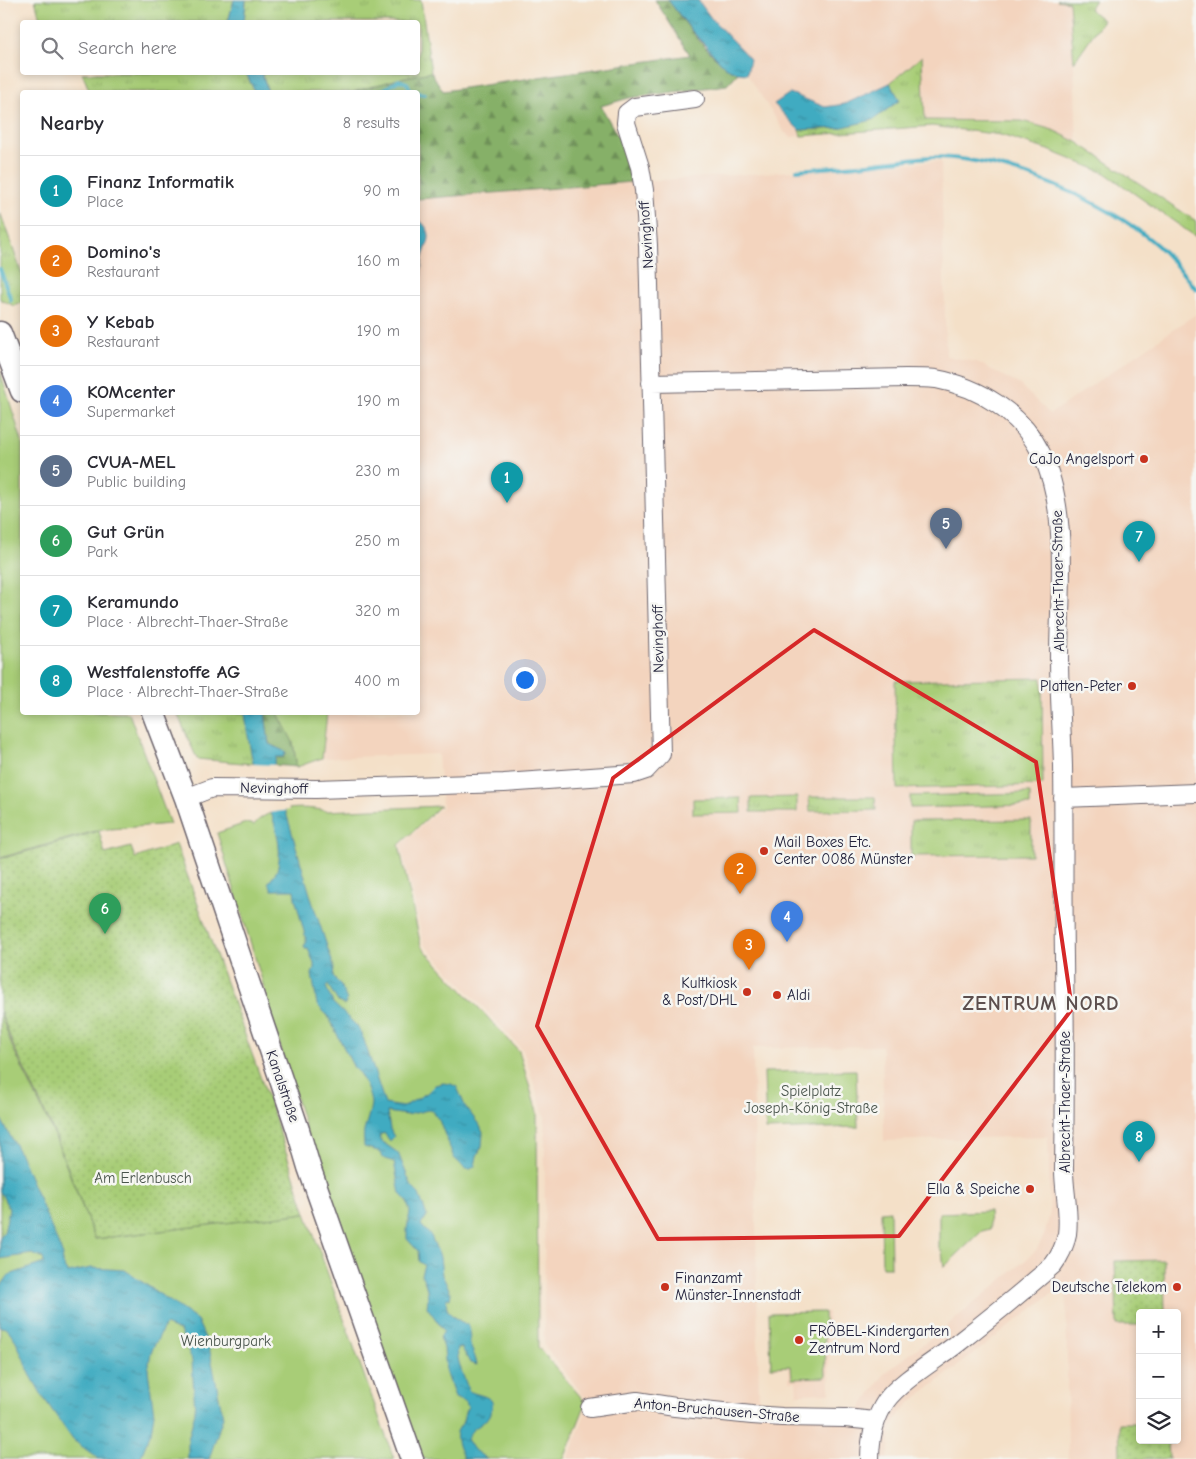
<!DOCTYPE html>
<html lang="en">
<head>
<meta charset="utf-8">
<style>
	:root { --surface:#fff; --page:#f2f2f3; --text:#2b2b33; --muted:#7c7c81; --line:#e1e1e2; --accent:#c8321e }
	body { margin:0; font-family:"Comic Neue",sans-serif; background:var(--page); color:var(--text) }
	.controls { position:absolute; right:15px; bottom:15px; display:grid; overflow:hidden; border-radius:5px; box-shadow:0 2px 8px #0003 }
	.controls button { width:45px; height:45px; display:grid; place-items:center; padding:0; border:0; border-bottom:1px solid var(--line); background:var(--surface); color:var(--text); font:25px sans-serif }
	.you { position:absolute; left:524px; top:679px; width:18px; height:18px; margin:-12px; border:4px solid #fff; border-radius:50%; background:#1a73e8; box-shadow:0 0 0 8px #1a73e833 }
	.badge { display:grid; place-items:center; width:32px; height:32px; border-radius:50%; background:var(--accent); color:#fff; font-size:16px; font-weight:700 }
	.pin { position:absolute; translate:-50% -41px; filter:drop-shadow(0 1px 2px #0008) }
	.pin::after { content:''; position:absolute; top:26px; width:18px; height:15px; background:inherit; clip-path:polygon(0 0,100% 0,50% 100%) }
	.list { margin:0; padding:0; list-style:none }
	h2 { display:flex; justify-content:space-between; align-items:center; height:65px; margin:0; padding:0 20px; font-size:21px }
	h2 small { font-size:16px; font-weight:400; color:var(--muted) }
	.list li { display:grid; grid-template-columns:32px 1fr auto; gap:15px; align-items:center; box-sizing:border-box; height:70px; padding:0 20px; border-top:1px solid var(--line) }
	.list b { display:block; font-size:19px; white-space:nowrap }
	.list p { margin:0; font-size:16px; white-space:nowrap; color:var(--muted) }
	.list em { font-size:16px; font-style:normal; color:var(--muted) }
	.icon { flex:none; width:28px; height:28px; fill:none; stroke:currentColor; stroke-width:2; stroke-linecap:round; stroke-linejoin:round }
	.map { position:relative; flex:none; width:1196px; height:1459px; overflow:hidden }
	.search { position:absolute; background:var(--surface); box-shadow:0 2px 8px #0003; left:20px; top:20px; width:400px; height:55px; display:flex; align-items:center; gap:12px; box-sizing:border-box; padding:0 18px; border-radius:5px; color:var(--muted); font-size:19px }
	.panel { position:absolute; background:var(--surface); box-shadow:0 2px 8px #0003; left:20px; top:90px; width:400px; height:625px; border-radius:5px }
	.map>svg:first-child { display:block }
</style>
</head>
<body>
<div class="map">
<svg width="1196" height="1459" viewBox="0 0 1196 1459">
	<defs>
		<pattern id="grass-tufts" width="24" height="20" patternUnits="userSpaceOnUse" patternTransform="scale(1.25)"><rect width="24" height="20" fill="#a8cd77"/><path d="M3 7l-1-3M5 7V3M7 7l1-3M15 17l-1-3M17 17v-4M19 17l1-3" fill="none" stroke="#90b068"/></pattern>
		<pattern id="forest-firs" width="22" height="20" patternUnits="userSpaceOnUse" patternTransform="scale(1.25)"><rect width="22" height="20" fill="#86b068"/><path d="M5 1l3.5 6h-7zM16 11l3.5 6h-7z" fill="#6d8f57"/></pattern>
		<pattern id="garden-dots" width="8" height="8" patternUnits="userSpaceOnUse" patternTransform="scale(1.25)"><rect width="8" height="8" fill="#a8cd77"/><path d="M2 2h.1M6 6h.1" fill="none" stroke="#90b068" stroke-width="1.8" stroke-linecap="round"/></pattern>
		<pattern id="water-ripples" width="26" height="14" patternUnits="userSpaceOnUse" patternTransform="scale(1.25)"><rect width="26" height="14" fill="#41abc1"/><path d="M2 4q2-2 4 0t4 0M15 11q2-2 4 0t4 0" fill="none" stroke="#368b9e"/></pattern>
	</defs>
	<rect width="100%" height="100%" fill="#f6f6f2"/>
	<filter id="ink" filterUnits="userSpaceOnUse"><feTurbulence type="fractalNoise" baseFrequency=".02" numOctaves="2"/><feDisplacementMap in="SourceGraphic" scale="10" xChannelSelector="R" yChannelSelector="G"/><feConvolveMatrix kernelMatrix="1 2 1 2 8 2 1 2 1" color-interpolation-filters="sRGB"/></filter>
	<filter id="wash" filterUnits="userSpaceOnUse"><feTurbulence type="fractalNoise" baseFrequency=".0096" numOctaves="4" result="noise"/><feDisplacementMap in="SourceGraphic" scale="20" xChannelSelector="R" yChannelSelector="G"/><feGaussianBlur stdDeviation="1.12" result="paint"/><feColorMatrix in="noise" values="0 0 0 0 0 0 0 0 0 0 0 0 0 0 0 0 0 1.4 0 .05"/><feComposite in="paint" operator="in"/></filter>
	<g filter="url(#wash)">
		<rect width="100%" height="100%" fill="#f4e0c8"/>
		<path fill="#f3d4be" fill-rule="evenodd" d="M656 0H1095L1089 9 1103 20 1074 62 1077 142 1071 159 1051 151 1000 135 932 126 791 137 785 133 747 74H738L727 85Z
			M941 161 946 356 977 362 1020 385 1050 414 1196 314V1459H1068L1066 1283 911 1402 900 1413 891 1430 888 1459H568L589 1403 544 1345 545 1117 523 1050 424 944 401 845 442 807 438 754 322 758 327 713 418 712V199L632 182ZM882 1046 884 1141 1048 1136 1050 1212 1045 1233 1037 1249 1027 1259 945 1327 885 1373 860 1409 766 1408 759 1403 753 1048ZM1140 1313H1177V1440H1140Z
			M828 1312 830 1393 797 1394 796 1381H789V1367L771 1368 769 1313Z"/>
		<path fill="url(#grass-tufts)" stroke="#657859" d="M35 0H234L228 22H41Z
			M246 0H421L431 72 405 77 353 92H268L262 73 418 72V22H244Z
			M1057 0H1095L1089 9 1103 20 1074 62 1069 2Z
			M922 56 925 120 1022 121 1053 130 1077 142 1196 221V237L1105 173 1051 151 1001 135 932 126 801 136 799 130 839 128 899 100 890 83Z
			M82 73H246L255 92H90Z
			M0 212 22 274V303L14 306 0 299Z
			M1042 678 1043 785 897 789 895 681Z
			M177 713H245L254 764 197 759Z
			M1030 793V805L910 808V796Z
			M797 797V812H751V798Z
			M809 797H875L876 810 810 811Z
			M741 798 742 813 693 814V799Z
			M1031 820V855L911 856V821Z"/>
		<path fill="url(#forest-firs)" stroke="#546952" d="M655 0H668C687 25 709 59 738 73L727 85 629 98 601 106 624 148 632 182 418 199V92H353L405 77 431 72 443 91 690 55Z
			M265 713H278L293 742 297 767 273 765 276 757 279 756 269 744Z"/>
		<path fill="#a8cd77" stroke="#657859" d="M0 371 22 441V712L129 713 170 824 99 830 0 858Z
			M278 713H327L322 758 297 767 293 742Z
			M440 806 399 845 421 946 519 1051 537 1112 538 1347 586 1403 564 1459H421L329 1205 273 1023 261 977 217 833 246 823 254 825C267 806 307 806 326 811Z
			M0 1012 12 1046 53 1132 95 1239 306 1213 394 1459H0Z
			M856 1070 858 1127 766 1130 764 1072Z
			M890 1211 891 1267H882L881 1212Z
			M989 1211 990 1229 982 1231 944 1267 942 1252 939 1248V1213Z
			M824 1312 826 1377 792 1378 791 1366 771 1367 769 1313Z"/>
		<path fill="url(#garden-dots)" stroke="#657859" d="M99 831 105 854 131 847 135 858 176 844 273 1112 306 1213 95 1239 54 1132 13 1045 0 1010V859Z
			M1164 1260 1165 1313H1140V1325H1117L1115 1261Z
			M1119 1423H1140V1440H1168L1169 1459H1120Z"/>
		<path fill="url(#water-ripples)" stroke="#32667e" d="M234 0H246L244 22H228Z
			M668 0H698L711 18 750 59 747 74 738 73 725 67 692 31Z
			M246 73H262L268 92H255Z
			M890 83 900 100 873 120 839 128 799 130 774 104 790 93 825 107 845 104Z
			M418 219C439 236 424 244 422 263 421 272 422 281 418 290Z
			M245 713H265L269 744 286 752 283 757H276L273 768 312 901 334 967 333 977 340 984 347 1000 345 1005 338 1002 328 985 326 987 333 1003 358 1027 364 1040 385 1104 403 1107 427 1093 435 1085 443 1083 451 1084 457 1087 465 1106 480 1126 483 1133 482 1146 477 1156 475 1166 471 1169H466L454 1158 439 1120 432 1111 428 1110 407 1115 387 1112 390 1129 394 1137 390 1141 384 1133 380 1135 381 1141 398 1153 412 1187 419 1194 427 1216 421 1225 431 1236 440 1257 442 1275 451 1293 450 1299 447 1298C443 1314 457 1319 469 1326L471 1337 469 1341C471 1350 476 1356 477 1365L470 1363 462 1348 458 1347C455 1358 465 1380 469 1391 477 1395 487 1395 493 1402 489 1429 473 1422 467 1439L474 1450 487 1459H464C460 1451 455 1441 457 1432 458 1428 462 1425 463 1421 465 1415 464 1412 468 1407L466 1402 455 1397 446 1371 444 1348 440 1337 444 1331 427 1307C429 1293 427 1286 421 1274L424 1265 419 1262 418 1251 407 1239V1229L410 1212 407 1201 400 1194 394 1162C390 1160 385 1160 382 1157V1154L378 1151 364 1147C364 1142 363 1136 364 1131 366 1123 370 1113 371 1104 371 1096 361 1072 354 1068L328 1016 317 1005 312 974 314 969V963L308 949H305L304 945 306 944V939L295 898 294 890H272L268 883C271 879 275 875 277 870 287 838 262 794 253 762 249 746 247 729 245 713Z
			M0 1117 20 1154 63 1255 62 1264 68 1273 91 1268 125 1270 197 1320 209 1347 223 1417 209 1459H188V1440L195 1412 192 1360 180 1331 165 1325 151 1352 148 1370 154 1414 151 1432 141 1456 142 1459H99L73 1440 43 1397 30 1374 16 1341 7 1328 0 1327V1287L9 1275 44 1263 43 1258 32 1254 0 1259V1237L4 1232 9 1209 0 1191Z"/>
		<path fill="#f4e0c8" d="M251 764 276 765 289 810 268 813Z"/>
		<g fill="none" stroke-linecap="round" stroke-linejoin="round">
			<path stroke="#41abc1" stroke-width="4" d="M380 92 399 80 407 83 410 89 417 92
				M418 93 425 94
				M797 170C825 168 854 166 883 162 899 161 916 157 932 157 1002 157 1106 200 1158 246 1172 259 1184 275 1196 289
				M0 269 11 300"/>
		</g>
	</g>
	<g filter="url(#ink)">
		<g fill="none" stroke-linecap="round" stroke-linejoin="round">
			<defs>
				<path id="minor" d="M651 383 906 378C916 378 926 378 936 379 979 387 1021 413 1041 453 1070 510 1059 594 1059 657 1059 693 1062 729 1063 766 1064 830 1063 894 1064 958 1065 1029 1065 1099 1064 1170 1064 1191 1070 1213 1067 1234 1065 1245 1060 1256 1053 1265 1022 1292 990 1318 958 1343 938 1359 900 1381 886 1401 874 1419 870 1438 870 1459
					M186 798 212 788 316 789 504 783 634 774 646 770 661 754 648 245 644 190 640 167 626 123 627 113 635 107 695 99
					M1063 798 1196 793
					M590 1408 637 1401 675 1407 752 1415 782 1417 845 1418 875 1421"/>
				<path id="major" d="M0 333 22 391
					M153 712 186 798 298 1130 309 1167 412 1459"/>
			</defs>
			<use href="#minor" stroke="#6c646c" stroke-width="20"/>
			<use href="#major" stroke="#6c646c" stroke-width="25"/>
			<use href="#minor" stroke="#fff" stroke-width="18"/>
			<use href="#major" stroke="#fff" stroke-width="22"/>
		</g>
	</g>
	<path fill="none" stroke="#d62828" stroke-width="4" stroke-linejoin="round" d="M814 630 1036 762 1072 1009 899 1236 658 1239 537 1026 613 778Z"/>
	<g fill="#c8321e" stroke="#f6f6f2" stroke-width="2">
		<circle cx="1144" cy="459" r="5"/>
		<circle cx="1132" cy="686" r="5"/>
		<circle cx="764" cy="851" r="5"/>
		<circle cx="747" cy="992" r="5"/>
		<circle cx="777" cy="995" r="5"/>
		<circle cx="1030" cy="1189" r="5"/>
		<circle cx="665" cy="1287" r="5"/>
		<circle cx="1177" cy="1287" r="5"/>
		<circle cx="799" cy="1340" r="5"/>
	</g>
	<g text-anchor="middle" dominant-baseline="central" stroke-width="5" stroke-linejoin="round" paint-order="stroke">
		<g font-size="15" fill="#22223b" stroke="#f6f6f2">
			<text transform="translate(646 235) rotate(-94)">Nevinghoff</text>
			<text transform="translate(1058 581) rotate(-91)">Albrecht-Thaer-Straße</text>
			<text transform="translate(658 639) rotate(-91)">Nevinghoff</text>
			<text transform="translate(274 788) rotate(1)">Nevinghoff</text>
			<text transform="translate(283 1086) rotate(71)">Kanalstraße</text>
			<text transform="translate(1065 1102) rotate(-90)">Albrecht-Thaer-Straße</text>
			<text transform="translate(717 1410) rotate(5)">Anton-Bruchausen-Straße</text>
		</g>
		<g font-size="15" fill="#22223b" stroke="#f6f6f2" text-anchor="end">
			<text x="1134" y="459">CaJo Angelsport</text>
			<text x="1122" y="686">Platten-Peter</text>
			<text x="774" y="842" text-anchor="start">Mail Boxes Etc.<tspan x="774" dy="17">Center 0086 Münster</tspan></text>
			<text x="737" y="983">Kultkiosk<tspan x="737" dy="17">&amp; Post/DHL</tspan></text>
			<text x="787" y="995" text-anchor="start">Aldi</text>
			<text x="1020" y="1189">Ella &amp; Speiche</text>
			<text x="675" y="1278" text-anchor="start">Finanzamt<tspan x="675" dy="17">Münster-Innenstadt</tspan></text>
			<text x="1167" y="1287">Deutsche Telekom</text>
			<text x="809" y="1331" text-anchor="start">FRÖBEL-Kindergarten<tspan x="809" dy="17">Zentrum Nord</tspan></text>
		</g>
		<g font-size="15" fill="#4a554d" stroke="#f6f6f2">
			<text x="811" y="1091">Spielplatz<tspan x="811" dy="17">Joseph-König-Straße</tspan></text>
			<text x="143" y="1178">Am Erlenbusch</text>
			<text x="226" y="1341">Wienburgpark</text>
		</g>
		<g font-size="20" font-weight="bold" letter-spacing="1" fill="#5c4f4e" stroke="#f6f6f2">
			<text x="1041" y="1003">ZENTRUM NORD</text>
		</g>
	</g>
</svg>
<div class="controls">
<button>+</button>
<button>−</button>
<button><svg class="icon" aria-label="layers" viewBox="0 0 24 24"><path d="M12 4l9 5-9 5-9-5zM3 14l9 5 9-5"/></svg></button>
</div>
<div class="you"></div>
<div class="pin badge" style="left:507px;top:503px;background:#0f9aa8">1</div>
<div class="pin badge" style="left:740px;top:894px;background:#e8710a">2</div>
<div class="pin badge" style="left:749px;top:970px;background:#e8710a">3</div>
<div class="pin badge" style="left:787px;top:942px;background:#3f7fe0">4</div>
<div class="pin badge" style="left:946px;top:549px;background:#5c6f8a">5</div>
<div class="pin badge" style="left:105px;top:934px;background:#2e9e5b">6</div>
<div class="pin badge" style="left:1139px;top:562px;background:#0f9aa8">7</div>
<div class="pin badge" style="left:1139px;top:1162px;background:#0f9aa8">8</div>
<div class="search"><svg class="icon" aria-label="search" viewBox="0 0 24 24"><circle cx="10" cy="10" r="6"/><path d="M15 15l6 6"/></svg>Search here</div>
<section class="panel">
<h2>Nearby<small>8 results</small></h2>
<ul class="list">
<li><span class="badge" style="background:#0f9aa8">1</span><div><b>Finanz Informatik</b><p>Place</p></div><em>90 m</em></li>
<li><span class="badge" style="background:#e8710a">2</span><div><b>Domino's</b><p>Restaurant</p></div><em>160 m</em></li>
<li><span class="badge" style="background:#e8710a">3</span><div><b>Y Kebab</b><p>Restaurant</p></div><em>190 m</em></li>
<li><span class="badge" style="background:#3f7fe0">4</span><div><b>KOMcenter</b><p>Supermarket</p></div><em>190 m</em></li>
<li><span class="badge" style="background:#5c6f8a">5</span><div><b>CVUA-MEL</b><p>Public building</p></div><em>230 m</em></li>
<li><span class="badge" style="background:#2e9e5b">6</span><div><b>Gut Grün</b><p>Park</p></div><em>250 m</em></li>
<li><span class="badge" style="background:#0f9aa8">7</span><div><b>Keramundo</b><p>Place · Albrecht-Thaer-Straße</p></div><em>320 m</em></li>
<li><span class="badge" style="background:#0f9aa8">8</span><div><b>Westfalenstoffe AG</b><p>Place · Albrecht-Thaer-Straße</p></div><em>400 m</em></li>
</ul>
</section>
</div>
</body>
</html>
